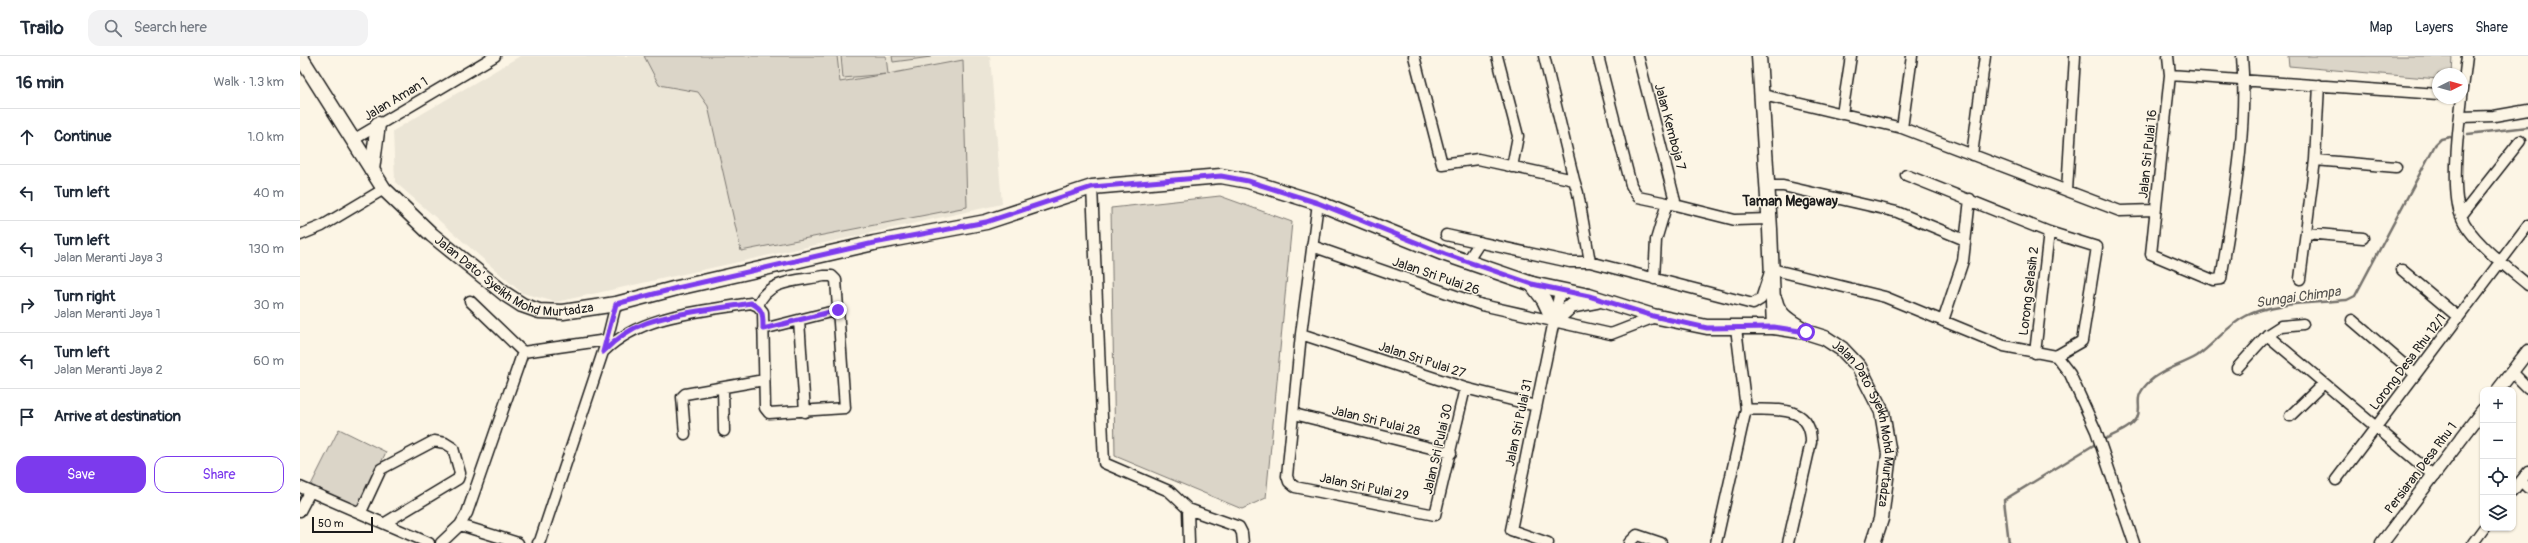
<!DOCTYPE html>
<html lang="en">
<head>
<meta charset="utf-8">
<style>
	:root { --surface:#fff; --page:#f2f2f3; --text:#1f2937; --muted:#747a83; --line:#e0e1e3; --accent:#7c3aed }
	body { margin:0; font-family:Pangolin,sans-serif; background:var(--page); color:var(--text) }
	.controls { position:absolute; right:12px; bottom:12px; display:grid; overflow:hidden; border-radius:8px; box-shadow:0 1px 3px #0004 }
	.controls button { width:36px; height:36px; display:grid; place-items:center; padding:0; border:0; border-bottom:1px solid var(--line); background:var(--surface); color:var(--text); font:20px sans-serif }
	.compass { position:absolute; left:2132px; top:12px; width:36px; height:36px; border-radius:50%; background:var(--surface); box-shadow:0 1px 3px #0004; rotate:85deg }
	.scale { position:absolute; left:12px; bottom:10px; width:61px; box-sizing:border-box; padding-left:4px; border:2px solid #1c1c1c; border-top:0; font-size:11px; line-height:14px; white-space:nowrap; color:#1c1c1c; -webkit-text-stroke:3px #fcf5e5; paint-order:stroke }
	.stop { position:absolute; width:12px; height:12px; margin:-9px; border:3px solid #7c3aed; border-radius:50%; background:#fff }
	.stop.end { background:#7c3aed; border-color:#fff; box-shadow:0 1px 4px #0008 }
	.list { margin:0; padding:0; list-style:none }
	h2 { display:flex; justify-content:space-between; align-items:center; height:52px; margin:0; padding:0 16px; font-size:17px }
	h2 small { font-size:13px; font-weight:400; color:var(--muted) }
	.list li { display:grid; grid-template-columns:26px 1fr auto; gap:12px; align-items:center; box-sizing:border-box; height:56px; padding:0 16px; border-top:1px solid var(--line) }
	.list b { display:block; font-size:15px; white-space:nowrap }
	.list p { margin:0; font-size:13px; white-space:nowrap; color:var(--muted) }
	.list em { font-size:13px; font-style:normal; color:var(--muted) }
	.actions { display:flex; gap:8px; padding:12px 16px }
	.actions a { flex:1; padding:9px 0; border:1px solid var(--accent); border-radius:12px; text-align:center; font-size:14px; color:var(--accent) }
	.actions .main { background:var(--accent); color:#fff }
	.icon { flex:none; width:22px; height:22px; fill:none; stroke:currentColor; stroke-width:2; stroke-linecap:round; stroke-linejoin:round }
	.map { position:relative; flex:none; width:2228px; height:487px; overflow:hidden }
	header { display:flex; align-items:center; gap:24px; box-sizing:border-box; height:56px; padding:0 20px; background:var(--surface); border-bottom:1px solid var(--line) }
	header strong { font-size:19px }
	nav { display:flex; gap:22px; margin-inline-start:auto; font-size:14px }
	.search { width:280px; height:36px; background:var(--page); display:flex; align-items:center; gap:10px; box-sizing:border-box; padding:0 14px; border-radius:12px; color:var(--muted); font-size:15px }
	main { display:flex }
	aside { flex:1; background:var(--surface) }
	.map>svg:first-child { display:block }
</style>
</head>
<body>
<header>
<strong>Trailo</strong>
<div class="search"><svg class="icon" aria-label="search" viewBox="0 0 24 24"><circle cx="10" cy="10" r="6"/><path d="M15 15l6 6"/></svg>Search here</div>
<nav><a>Map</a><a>Layers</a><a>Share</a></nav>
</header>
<main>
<aside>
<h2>16 min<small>Walk · 1.3 km</small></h2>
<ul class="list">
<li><svg class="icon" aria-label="ahead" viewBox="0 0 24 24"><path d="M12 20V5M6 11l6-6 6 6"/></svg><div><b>Continue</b></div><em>1.0 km</em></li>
<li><svg class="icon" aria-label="left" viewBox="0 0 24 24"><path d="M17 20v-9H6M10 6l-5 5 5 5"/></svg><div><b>Turn left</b></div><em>40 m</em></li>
<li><svg class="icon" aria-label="left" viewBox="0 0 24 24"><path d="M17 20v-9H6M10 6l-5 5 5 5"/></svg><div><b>Turn left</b><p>Jalan Meranti Jaya 3</p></div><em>130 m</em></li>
<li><svg class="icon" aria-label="right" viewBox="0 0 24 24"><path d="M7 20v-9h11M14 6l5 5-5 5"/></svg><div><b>Turn right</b><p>Jalan Meranti Jaya 1</p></div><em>30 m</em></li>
<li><svg class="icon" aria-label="left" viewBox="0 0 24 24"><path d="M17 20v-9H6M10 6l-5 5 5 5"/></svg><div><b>Turn left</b><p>Jalan Meranti Jaya 2</p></div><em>60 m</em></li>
<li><svg class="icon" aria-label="arrive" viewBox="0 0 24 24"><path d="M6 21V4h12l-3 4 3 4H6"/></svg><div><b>Arrive at destination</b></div></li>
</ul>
<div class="actions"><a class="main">Save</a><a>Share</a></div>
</aside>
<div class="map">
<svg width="2228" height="487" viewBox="0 0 2228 487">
	<rect width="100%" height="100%" fill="#fcf5e5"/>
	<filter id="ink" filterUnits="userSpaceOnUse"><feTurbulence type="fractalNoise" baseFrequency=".025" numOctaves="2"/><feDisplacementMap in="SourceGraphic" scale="8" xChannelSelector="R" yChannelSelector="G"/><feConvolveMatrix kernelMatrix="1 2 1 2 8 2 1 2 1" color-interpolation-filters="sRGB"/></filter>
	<g filter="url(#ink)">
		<path fill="#ebe5d6" d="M220 0H690L702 148 256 246 222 237 95 126 93 75Z"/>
		<path fill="#dbd5c8" stroke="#7c7872" d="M344 0H537L540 26 586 18 543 22 541 0H586L588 18 663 4 667 151 441 195 408 50 398 36 359 29Z
			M592 0H630L631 1 593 6Z
			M1988 0H2152L2151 18H2138V23L1989 10Z
			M920 140 992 166 966 442 942 453 815 400 811 152Z
			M39 373 86 396 60 452 10 431Z"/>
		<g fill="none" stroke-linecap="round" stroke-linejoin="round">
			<path stroke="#75726c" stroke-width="2.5" d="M2168 78 2228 71
				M1801 385C1812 379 1831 373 1837 362 1843 349 1832 344 1847 328 1860 314 1880 310 1897 300 1915 288 1926 270 1946 260 1972 246 2017 247 2047 244L2055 240 2135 89 2141 83 2150 81
				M1709 487 1704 444 1797 387"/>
			<defs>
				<path id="minor" d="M1114 0 1142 108 1178 103 1274 124 1278 137 1290 206
					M1197 0 1218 80 1212 111
					M1244 0 1274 124
					M1298 0 1331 129 1338 141 1367 147 1356 184 1354 223
					M1338 0 1376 149
					M1868 0 1870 19 1851 198 1913 224 1921 223C1933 149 1948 75 1942 0
					M2167 0C2163 37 2148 128 2161 160 2170 184 2208 212 2228 229
					M1870 19 2138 38
					M1463 39 1602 72 1820 155 1855 154
					M1542 58 1551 0
					M2161 61 2194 60 2228 54
					M1602 72 1612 0
					M53 84 195 0
					M1672 99 1685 0
					M2015 104 2096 111
					M1606 119 1749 176 1797 191 1782 285 1756 300
					M1467 130H1483L1597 156 1665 184
					M792 131 804 407 869 435 888 453 939 471 942 477 943 487
					M1767 135 1775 0
					M1018 147 1001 278 987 420 989 426 995 431 1135 459 1165 332
					M1371 148 1435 164 1469 163
					M2161 160 2220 85
					M2006 177 2063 182
					M0 179 22 170 84 133
					M1146 179 1270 206H1290L1453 248 1461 243 1471 213 1585 241 1704 290 1756 300 1770 318 1796 375 1834 487
					M1012 190 1182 249 1311 278 1355 261
					M1167 206 1180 186
					M2102 214 2158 261
					M524 220H532L536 224 545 352 469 357 465 352 463 256 458 250C466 223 500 225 524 220Z
					M2000 223 2015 104 2019 29
					M170 245 223 296
					M499 264 505 356
					M2052 264 2115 318
					M1643 265 1663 205 1670 143
					M463 273 538 254
					M1001 278 1165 332 1236 350
					M1967 279 2134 420
					M304 295C343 258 400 256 451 247L458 250
					M1735 297 1749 176
					M1937 312 1967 279 1981 270 2003 268
					M2212 316 2228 332
					M423 333 424 375
					M1446 353C1474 355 1511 347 1511 386L1488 487
					M994 358 1151 397
					M1990 360 2024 327
					M385 378 382 341 385 338 464 324
					M2036 424 2228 169
					M2221 425 2228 432
					M0 431 129 487
					M2213 435 2228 416
					M888 453 889 487
					M0 455 10 436
					M61 456 81 413 134 385 145 387 153 392 160 417 158 423 85 467
					M160 469 218 487
					M141 487 160 469 167 457 223 296 307 284 316 248
					M238 487 240 485 307 284
					M1248 487 1211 474 1260 235
					M1329 487 1337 479 1361 487
					M1416 487 1446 353 1436 272
					M2173 487 2184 472"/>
				<path id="tertiary" d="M2198 334 2228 295
					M2082 487 2183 354"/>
				<g id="secondary">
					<path id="s1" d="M0 0 84 133 132 179 205 238 222 249 239 255 263 256 316 248 377 232 574 187 686 166 792 131 921 120 948 125 1018 147 1145 198 1232 228 1289 240 1353 260 1407 271H1474L1506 276 1525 282 1542 293 1559 311 1582 356 1589 398 1581 463 1573 487"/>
					<path d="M1459 0 1470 173 1474 271"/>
					<path d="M72 114 78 68"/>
					<path d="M1232 228 1244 244 1254 265"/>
					<path d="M1475 244C1478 260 1492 266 1504 274"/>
					<path d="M1254 265 1271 250 1297 245"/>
				</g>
			</defs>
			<use href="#minor" stroke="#1c1c1c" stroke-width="13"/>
			<use href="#tertiary" stroke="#1c1c1c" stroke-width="15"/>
			<use href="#secondary" stroke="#1c1c1c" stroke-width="17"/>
			<use href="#minor" stroke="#fcf5e5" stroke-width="10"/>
			<use href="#tertiary" stroke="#fcf5e5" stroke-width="12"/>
			<use href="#secondary" stroke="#fcf5e5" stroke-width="14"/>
		</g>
	</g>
	<g fill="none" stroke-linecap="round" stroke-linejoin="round" filter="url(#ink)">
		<path stroke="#7c3aed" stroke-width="5" d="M538 254 463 273C463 260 464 253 451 247 418 253 377 256 346 267 329 273 315 284 303 296L316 248 377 232 574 187 686 166 792 131 921 120 948 125 1018 147 1145 198 1232 228 1289 240 1353 260 1407 272 1474 271 1506 276"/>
	</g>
	<g text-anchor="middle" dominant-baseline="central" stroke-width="3" stroke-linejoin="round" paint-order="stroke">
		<g font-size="13" fill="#1c1c1c" stroke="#fcf5e5">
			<text transform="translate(96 43) rotate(-31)">Jalan Aman 1</text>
			<text transform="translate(1370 71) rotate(75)">Jalan Kemboja 7</text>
			<text transform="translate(1848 98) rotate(-84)">Jalan Sri Pulai 16</text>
			<text stroke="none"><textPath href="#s1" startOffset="320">Jalan Dato' Syeikh Mohd Murtadza</textPath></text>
			<text transform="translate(1136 220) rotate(19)">Jalan Sri Pulai 26</text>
			<text transform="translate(1729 235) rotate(-83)">Lorong Selasih 2</text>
			<text transform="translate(1122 304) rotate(18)">Jalan Sri Pulai 27</text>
			<text transform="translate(2108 306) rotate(-53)">Lorong Desa Rhu 12/1</text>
			<text transform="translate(1076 365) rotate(14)">Jalan Sri Pulai 28</text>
			<text transform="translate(1219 367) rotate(-78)">Jalan Sri Pulai 31</text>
			<text stroke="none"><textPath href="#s1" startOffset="1784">Jalan Dato' Syeikh Mohd Murtadza</textPath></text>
			<text transform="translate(1138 393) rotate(-77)">Jalan Sri Pulai 30</text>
			<text transform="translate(2121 412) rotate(-53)">Persiaran Desa Rhu 1</text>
			<text transform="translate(1064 431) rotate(12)">Jalan Sri Pulai 29</text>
		</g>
		<g font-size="14" font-weight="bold" fill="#1c1c1c" stroke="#fcf5e5">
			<text x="1490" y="145">Taman Megaway</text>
		</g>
		<g font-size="14" font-style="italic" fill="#575551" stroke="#fcf5e5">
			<text transform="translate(1998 241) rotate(-8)">Sungai Chimpa</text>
		</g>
	</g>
</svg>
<div class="controls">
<button>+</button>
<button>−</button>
<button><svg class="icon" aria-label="locate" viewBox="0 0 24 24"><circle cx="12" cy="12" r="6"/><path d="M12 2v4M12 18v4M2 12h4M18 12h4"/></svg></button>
<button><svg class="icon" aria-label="layers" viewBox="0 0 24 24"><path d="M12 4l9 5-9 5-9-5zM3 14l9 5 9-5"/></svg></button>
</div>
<svg class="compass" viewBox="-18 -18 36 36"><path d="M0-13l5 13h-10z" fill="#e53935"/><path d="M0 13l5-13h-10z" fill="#747a83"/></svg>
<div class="scale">50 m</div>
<div class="stop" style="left:1506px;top:276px"></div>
<div class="stop end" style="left:538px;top:254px"></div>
</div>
</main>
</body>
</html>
